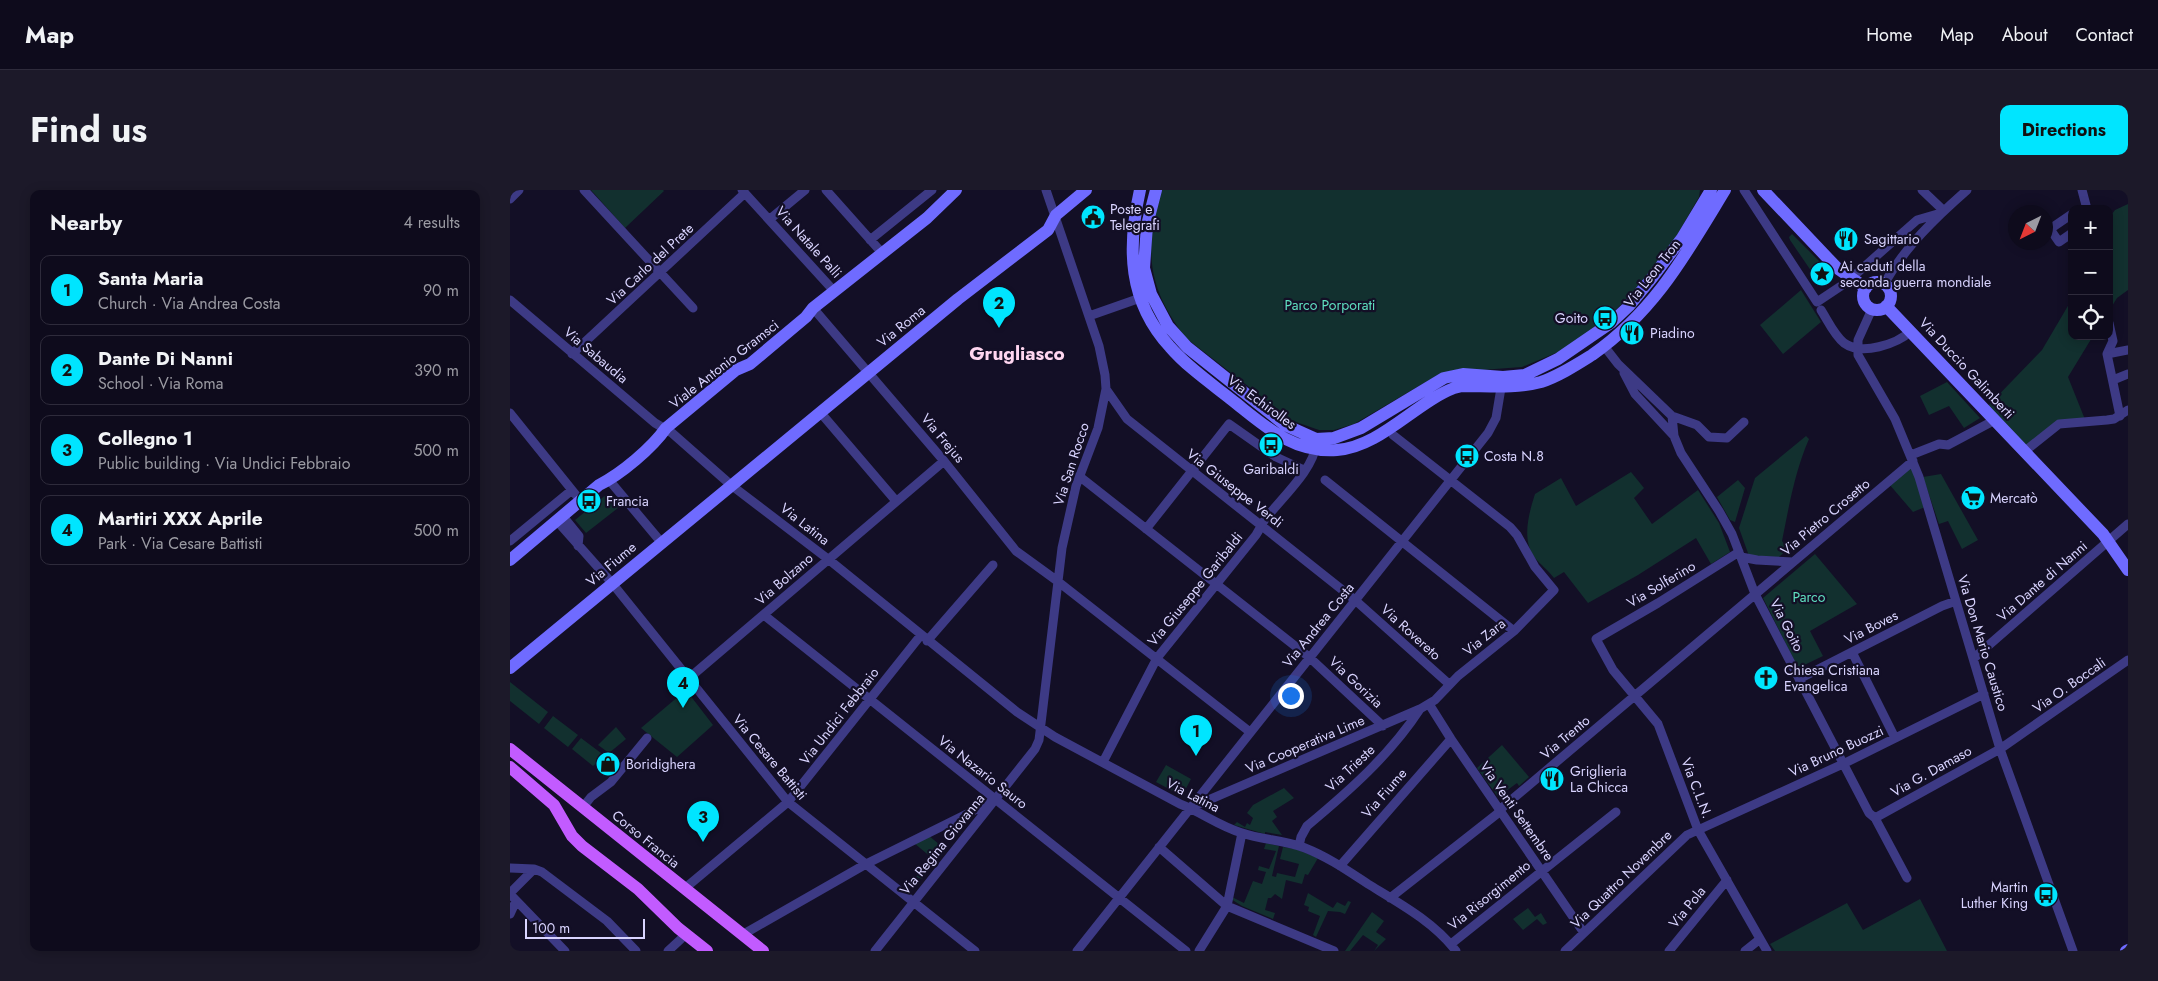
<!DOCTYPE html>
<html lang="en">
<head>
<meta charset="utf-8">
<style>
	:root { --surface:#0e0b1c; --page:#1c1929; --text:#f1f3f6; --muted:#9b9ba3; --line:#2e2b3b; --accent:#00e5ff }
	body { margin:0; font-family:Jost,sans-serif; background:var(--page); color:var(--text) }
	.controls { position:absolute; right:15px; top:15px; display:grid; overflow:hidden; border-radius:10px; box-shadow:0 2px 12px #0003 }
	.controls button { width:45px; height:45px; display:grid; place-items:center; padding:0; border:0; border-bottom:1px solid var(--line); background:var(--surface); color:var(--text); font:25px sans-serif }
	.compass { position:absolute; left:1498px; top:15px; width:45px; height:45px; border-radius:50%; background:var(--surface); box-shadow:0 2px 12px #0003; rotate:222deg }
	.scale { position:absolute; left:15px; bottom:12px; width:120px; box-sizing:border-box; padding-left:5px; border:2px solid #d9d4ff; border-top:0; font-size:14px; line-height:18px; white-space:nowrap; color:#d9d4ff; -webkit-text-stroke:4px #130f26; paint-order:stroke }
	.you { position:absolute; left:780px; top:505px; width:18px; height:18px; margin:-12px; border:4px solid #fff; border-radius:50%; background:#1a73e8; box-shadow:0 0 0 8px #1a73e833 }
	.badge { display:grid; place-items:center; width:32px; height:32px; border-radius:50%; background:var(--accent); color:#111; font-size:16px; font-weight:700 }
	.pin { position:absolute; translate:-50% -41px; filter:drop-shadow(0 1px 2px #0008) }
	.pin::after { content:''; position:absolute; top:26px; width:18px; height:15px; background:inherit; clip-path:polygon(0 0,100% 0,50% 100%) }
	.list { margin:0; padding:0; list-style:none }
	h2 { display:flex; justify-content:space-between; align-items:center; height:65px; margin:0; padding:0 20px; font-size:21px }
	h2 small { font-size:16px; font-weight:400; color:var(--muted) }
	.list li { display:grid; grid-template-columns:32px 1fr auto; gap:15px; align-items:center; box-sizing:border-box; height:70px; margin:0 10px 10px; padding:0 10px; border:1px solid var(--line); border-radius:10px }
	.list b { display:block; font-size:19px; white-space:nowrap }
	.list p { margin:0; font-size:16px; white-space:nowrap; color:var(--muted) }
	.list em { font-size:16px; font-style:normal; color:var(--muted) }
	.icon { flex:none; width:28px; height:28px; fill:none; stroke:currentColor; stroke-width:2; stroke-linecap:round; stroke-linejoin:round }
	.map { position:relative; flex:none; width:1618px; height:761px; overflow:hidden; border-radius:10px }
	header { display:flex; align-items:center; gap:30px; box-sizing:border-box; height:70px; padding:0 25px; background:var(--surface); border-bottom:1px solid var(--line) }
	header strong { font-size:24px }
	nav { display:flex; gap:28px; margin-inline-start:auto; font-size:18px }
	.intro { display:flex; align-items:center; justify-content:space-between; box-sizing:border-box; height:120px; padding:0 30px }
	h1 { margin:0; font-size:35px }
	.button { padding:12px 22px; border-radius:10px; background:var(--accent); color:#111; font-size:18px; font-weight:700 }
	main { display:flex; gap:30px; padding:0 30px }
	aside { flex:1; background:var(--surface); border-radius:10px; box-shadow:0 2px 12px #0003 }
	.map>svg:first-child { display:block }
</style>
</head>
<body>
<header>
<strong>Map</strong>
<nav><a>Home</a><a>Map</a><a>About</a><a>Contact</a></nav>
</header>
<div class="intro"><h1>Find us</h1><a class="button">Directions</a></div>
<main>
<aside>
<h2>Nearby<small>4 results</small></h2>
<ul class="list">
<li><span class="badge">1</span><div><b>Santa Maria</b><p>Church · Via Andrea Costa</p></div><em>90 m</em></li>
<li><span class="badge">2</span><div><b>Dante Di Nanni</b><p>School · Via Roma</p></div><em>390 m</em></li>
<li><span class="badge">3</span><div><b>Collegno 1</b><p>Public building · Via Undici Febbraio</p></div><em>500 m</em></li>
<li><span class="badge">4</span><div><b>Martiri XXX Aprile</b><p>Park · Via Cesare Battisti</p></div><em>500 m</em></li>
</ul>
</aside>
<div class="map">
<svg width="1618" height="761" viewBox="0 0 1618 761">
	<rect width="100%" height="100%" fill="#130f26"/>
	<path fill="#12302f" d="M81 0H153L154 1 115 38Z
		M651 0H1190L1189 7 1167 45 1147 73 1125 100 1093 133 1048 162 1012 177 931 183 844 234 824 240H809L783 231 676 148C637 98 634 60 651 0Z
		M1618 14V100L1607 108 1599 121V28L1605 20Z
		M1282 44 1320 82 1322 87 1312 95 1310 94 1280 50 1279 47Z
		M1291 100 1311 132 1273 164 1250 135Z
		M1562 109V146H1583L1558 187 1576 232 1549 234 1515 261 1475 219 1532 160Z
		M1437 192 1470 228 1454 238 1439 216 1419 225 1410 206Z
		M1296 246 1299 249C1285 281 1279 316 1272 351L1278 359 1269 367 1239 366 1229 338 1245 288Z
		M1402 275 1415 317 1403 322 1379 294Z
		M1121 282 1134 298 1124 308 1142 334 1188 300 1209 333 1220 362 1201 374 1186 348 1128 385 1078 413 1054 382 1044 388C1038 380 1031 375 1025 368 1011 350 1019 323 1025 304L1051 288 1066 316Z
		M1431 284 1468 350 1452 359 1438 331 1429 334 1413 287Z
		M1228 290 1235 298 1225 332 1220 330 1207 307Z
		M97 304 108 318 76 343 65 330Z
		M1305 364 1347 414 1300 441 1313 466 1288 478 1253 408Z
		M0 492 38 522 29 534 0 511Z
		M176 500 203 535 167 567 131 538Z
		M43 526 68 545 58 557 34 538Z
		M106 537 116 549 99 563 88 555Z
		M71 548 95 566 83 576 62 559Z
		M992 555 1019 587 1009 596 1007 593 988 607 967 578Z
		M656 575 681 589 672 606 646 592Z
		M774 598 784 608 763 621 767 627 762 631 772 645 755 642V644L724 635 727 632 735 637 737 633 740 635 743 628 737 623 743 615Z
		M418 645 436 660 412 689 406 687 422 668 404 653Z
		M756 653 769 656 762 686 766 687 767 683 785 687 789 674 770 669 773 657 786 659 808 668 798 685 795 684 792 694 776 690 772 709 765 704 761 708H758L755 720 765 723 763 729 732 716 721 709 722 707 734 713 743 691 752 694 756 682 748 680 749 676 759 679 766 661 754 659Z
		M798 703 823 718 827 712 835 716 838 711 841 712 835 724 830 722 818 721 806 747 803 745 810 726 798 721 799 717 794 715Z
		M1410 709 1437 761H1265L1260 754 1337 713 1353 740Z
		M1018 718 1025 727 1031 723 1037 733 1033 735 1027 729 1013 740 1003 729Z
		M862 722 874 731 866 742 876 749 864 761 868 755 853 745 840 761H835Z"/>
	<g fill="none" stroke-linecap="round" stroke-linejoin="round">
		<path stroke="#3d3a85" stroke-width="9" d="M74 0 183 118
			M232 0 324 101
			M316 0 373 64
			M1234 0 1307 112 1337 92 1407 30 1431 23
			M1412 0 1433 20
			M1572 0 1577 19
			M0 9 9 0
			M1562 24 1540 39 1549 52 1562 43
			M260 29 295 0
			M360 50 422 0
			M1374 94C1395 57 1425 28 1457 0
			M0 110 145 233 162 243 221 295 318 369 507 522 545 547 670 614C691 622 709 636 732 643 752 650 775 650 795 658 818 667 838 681 858 694 889 713 924 732 946 761
			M303 118 434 271 506 361 546 390 740 542
			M1362 119 1348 150V165L1385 229 1409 287 1490 559 1563 761
			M1311 120C1318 131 1324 145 1334 153 1352 166 1387 154 1401 141
			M579 126 636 106
			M1599 133 1603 151 1597 164 1610 226
			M1094 156 1108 174 1162 226 1187 235 1199 247 1217 248 1234 232
			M62 164 235 3
			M1597 164 1618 160
			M1114 183 1125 204 1164 246
			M1603 190 1618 184
			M596 199 617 229 845 410 939 494
			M310 222 386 311
			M0 223 70 310
			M1162 226 1164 246 1171 263 1209 321 1222 344 1245 404 1359 623 1365 628 1397 688
			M1515 261 1549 234 1597 230 1604 229 1618 220
			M1401 265 1429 254 1438 255 1485 230
			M569 286 799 467 873 536
			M99 290 151 352
			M815 290 1004 441
			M52 325 69 346 68 356
			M47 331 102 393 278 612 465 761
			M636 339 719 234 766 267 794 280
			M0 351 62 300
			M1229 362 1148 413 1086 449 1103 480 1148 534 1188 640 1257 761
			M1231 367 1247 370 1283 372
			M254 425 676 761
			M417 451 483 375
			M1342 462 1385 548
			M1464 468 1618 334
			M178 489 434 271
			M1289 489 1432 416 1446 411
			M919 514 941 549 1074 743
			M593 572 647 468 746 345C749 340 751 336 754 331 769 310 804 280 806 254
			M73 617 81 607 101 592 137 548
			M680 618 910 519 925 510 948 486 1004 441 1044 400 1025 377 1007 345 1000 337 883 245
			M1365 628 1490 559 1618 470
			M789 656 791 647 797 636C839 601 880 565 910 519
			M649 657 717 716 824 761
			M830 676 941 549
			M0 678 24 679 32 682 97 731 126 761
			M174 699 278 612 411 445
			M0 703 24 679
			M0 704 55 761
			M880 708 987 624 993 617 1403 271
			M0 724 6 711
			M232 745 356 674 483 611
			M941 754 1106 622
			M158 761 171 749
			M365 761 525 559 529 550 552 358 566 296 588 238 596 199 595 185 589 156 536 0
			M567 761 978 243 986 228 992 192
			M689 761 717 716 732 643
			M1055 761 1177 645 1333 574 1474 504
			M1159 761 1217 690
			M1235 761 1250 749"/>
		<path stroke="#6f6bff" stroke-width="12" d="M630 0C617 58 618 111 660 157 679 179 705 196 727 214 758 239 785 263 827 260 870 257 905 213 944 198L952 196C979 196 1005 199 1031 192 1049 186 1066 175 1082 165 1145 121 1176 64 1215 0
			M646 0 637 35 634 78 641 104 658 136 677 157 775 235 806 249 824 248 851 238 934 188 953 184 993 187 1015 185 1048 169 1102 132 1119 116 1142 88 1172 48 1201 0
			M1253 0 1327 78 1356 98
			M1353 106a14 14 0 1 1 28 0a14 14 0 1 1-28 0Z
			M1376 116 1593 344 1618 380
			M0 370 89 295C111 284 142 258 156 238L226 180 240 174 296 127 303 118 417 28 446 0
			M0 478 448 109 538 40 546 25 576 0
			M1616 761 1618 760"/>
		<path stroke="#c25bff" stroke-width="12" d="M0 559 253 761
			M0 577 44 615 62 646 72 656 128 699 168 738 197 761"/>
	</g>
	<defs>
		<symbol id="civic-disc" viewBox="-11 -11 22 22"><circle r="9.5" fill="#00e5ff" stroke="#130f26"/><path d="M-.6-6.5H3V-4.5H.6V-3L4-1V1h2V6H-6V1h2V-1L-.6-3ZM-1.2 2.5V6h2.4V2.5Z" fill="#111"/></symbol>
		<symbol id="restaurant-disc" viewBox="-11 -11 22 22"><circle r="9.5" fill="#00e5ff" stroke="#130f26"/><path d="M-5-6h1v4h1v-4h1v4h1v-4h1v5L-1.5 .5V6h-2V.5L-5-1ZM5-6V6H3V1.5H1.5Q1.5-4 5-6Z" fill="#111"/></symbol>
		<symbol id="sight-disc" viewBox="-11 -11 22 22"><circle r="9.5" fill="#00e5ff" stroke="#130f26"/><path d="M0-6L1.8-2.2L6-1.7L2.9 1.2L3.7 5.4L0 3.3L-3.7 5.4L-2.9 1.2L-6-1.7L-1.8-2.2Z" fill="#111"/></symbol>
		<symbol id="bus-disc" viewBox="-11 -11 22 22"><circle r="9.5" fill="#00e5ff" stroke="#130f26"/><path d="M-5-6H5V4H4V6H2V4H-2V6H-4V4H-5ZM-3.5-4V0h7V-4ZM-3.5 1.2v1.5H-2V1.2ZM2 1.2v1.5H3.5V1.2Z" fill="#111"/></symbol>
		<symbol id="supermarket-disc" viewBox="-11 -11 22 22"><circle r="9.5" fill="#00e5ff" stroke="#130f26"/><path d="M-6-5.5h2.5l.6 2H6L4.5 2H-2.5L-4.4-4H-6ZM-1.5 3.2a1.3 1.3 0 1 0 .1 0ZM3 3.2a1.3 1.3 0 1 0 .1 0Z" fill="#111"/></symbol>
		<symbol id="church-disc" viewBox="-11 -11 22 22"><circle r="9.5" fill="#00e5ff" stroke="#130f26"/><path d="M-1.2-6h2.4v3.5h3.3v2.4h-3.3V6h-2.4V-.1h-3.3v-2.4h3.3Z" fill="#111"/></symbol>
		<symbol id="shop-disc" viewBox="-11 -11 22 22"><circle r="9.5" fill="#00e5ff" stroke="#130f26"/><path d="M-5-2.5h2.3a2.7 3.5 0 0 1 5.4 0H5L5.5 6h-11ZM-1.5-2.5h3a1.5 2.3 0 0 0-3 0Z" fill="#111"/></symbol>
	</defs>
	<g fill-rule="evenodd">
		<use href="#civic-disc" x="569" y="13" width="28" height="28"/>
		<use href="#restaurant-disc" x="1322" y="35" width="28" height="28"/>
		<use href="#sight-disc" x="1298" y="70" width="28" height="28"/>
		<use href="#bus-disc" x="1081" y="114" width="28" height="28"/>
		<use href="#restaurant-disc" x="1108" y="129" width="28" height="28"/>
		<use href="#bus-disc" x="747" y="241" width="28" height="28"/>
		<use href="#bus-disc" x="943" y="252" width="28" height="28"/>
		<use href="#supermarket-disc" x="1449" y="294" width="28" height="28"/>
		<use href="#bus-disc" x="65" y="297" width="28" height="28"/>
		<use href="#church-disc" x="1242" y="474" width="28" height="28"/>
		<use href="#shop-disc" x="84" y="560" width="28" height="28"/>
		<use href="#restaurant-disc" x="1028" y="575" width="28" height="28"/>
		<use href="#bus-disc" x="1522" y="691" width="28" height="28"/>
	</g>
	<g text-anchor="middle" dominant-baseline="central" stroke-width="4.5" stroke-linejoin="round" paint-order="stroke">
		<g font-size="14" fill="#d9d4ff" stroke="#130f26" text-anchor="start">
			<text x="600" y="19">Poste e<tspan x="600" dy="16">Telegrafi</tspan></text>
			<text x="1354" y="49">Sagittario</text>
			<text x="1330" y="76">Ai caduti della<tspan x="1330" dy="16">seconda guerra mondiale</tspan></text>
			<text x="1078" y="128" text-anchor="end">Goito</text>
			<text x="1140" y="143">Piadino</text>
			<text x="974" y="266">Costa N.8</text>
			<text x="761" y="279" text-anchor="middle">Garibaldi</text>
			<text x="1480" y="308">Mercatò</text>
			<text x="96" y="311">Francia</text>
			<text x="1274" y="480">Chiesa Cristiana<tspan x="1274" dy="16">Evangelica</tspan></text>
			<text x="116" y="574">Boridighera</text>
			<text x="1060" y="581">Griglieria<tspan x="1060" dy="16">La Chicca</tspan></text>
			<text x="1518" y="697" text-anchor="end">Martin<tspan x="1518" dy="16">Luther King</tspan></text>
		</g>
		<g font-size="14" fill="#d9d4ff" stroke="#130f26">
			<text transform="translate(299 52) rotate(48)">Via Natale Palli</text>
			<text transform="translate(140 74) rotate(-43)">Via Carlo del Prete</text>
			<text transform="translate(1142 83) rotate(-52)">Via Leon Tron</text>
			<text transform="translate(391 136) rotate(-39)">Via Roma</text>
			<text transform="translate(86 165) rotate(40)">Via Sabaudia</text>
			<text transform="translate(214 174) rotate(-38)">Viale Antonio Gramsci</text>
			<text transform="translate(1457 178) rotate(47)">Via Duccio Galimberti</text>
			<text transform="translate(752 212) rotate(36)">Via Echirolles</text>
			<text transform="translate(433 248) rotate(50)">Via Frejus</text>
			<text transform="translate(561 274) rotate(-72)">Via San Rocco</text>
			<text transform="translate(725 298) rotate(38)">Via Giuseppe Verdi</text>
			<text transform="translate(1315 327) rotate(-40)">Via Pietro Crosetto</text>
			<text transform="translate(295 334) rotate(38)">Via Latina</text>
			<text transform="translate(101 374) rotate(-40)">Via Fiume</text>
			<text transform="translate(274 389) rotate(-41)">Via Bolzano</text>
			<text transform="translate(1532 391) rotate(-41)">Via Dante di Nanni</text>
			<text transform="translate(1151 394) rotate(-31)">Via Solferino</text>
			<text transform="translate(685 399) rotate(-51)">Via Giuseppe Garibaldi</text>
			<text transform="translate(808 435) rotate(-51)">Via Andrea Costa</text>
			<text transform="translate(1277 435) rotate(63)">Via Goito</text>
			<text transform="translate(1361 437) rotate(-27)">Via Boves</text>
			<text transform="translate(901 442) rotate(42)">Via Rovereto</text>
			<text transform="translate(974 447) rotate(-39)">Via Zara</text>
			<text transform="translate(1473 453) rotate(73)">Via Don Mario Caustico</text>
			<text transform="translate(846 492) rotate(43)">Via Gorizia</text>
			<text transform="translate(1559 495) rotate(-35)">Via O. Boccali</text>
			<text transform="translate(329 526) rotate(-52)">Via Undici Febbraio</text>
			<text transform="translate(1055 547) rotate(-40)">Via Trento</text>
			<text transform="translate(795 554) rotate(-23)">Via Cooperativa Lime</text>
			<text transform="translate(1326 561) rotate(-25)">Via Bruno Buozzi</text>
			<text transform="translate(260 567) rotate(50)">Via Cesare Battisti</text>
			<text transform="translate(840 578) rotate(-43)">Via Trieste</text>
			<text transform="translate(1421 581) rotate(-29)">Via G. Damaso</text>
			<text transform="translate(473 582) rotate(38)">Via Nazario Sauro</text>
			<text transform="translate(1187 598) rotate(69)">Via C.L.N.</text>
			<text transform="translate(874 603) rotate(-49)">Via Fiume</text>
			<text transform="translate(683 605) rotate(27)">Via Latina</text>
			<text transform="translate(1007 621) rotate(55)">Via Venti Settembre</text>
			<text transform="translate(136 649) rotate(39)">Corso Francia</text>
			<text transform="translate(432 654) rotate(-51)">Via Regina Giovanna</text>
			<text transform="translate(1111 689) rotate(-44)">Via Quattro Novembre</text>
			<text transform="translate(979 705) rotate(-39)">Via Risorgimento</text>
			<text transform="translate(1177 717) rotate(-51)">Via Pola</text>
		</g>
		<g font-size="14" fill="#5fe0c0" stroke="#130f26">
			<text x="820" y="115">Parco Porporati</text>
			<text x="1299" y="407">Parco</text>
		</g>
		<g font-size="19" font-weight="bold" fill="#ffd6f0" stroke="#130f26">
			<text x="507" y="163">Grugliasco</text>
		</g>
	</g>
</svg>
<div class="controls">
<button>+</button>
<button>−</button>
<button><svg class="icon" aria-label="locate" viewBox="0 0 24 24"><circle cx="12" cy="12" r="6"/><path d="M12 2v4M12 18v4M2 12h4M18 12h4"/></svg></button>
</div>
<svg class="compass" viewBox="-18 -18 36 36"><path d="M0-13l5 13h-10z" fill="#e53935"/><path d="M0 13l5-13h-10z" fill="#9b9ba3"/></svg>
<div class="scale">100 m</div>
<div class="you"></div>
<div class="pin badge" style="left:686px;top:566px">1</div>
<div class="pin badge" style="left:489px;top:138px">2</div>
<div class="pin badge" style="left:193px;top:652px">3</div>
<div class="pin badge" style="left:173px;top:518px">4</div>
</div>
</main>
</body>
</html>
